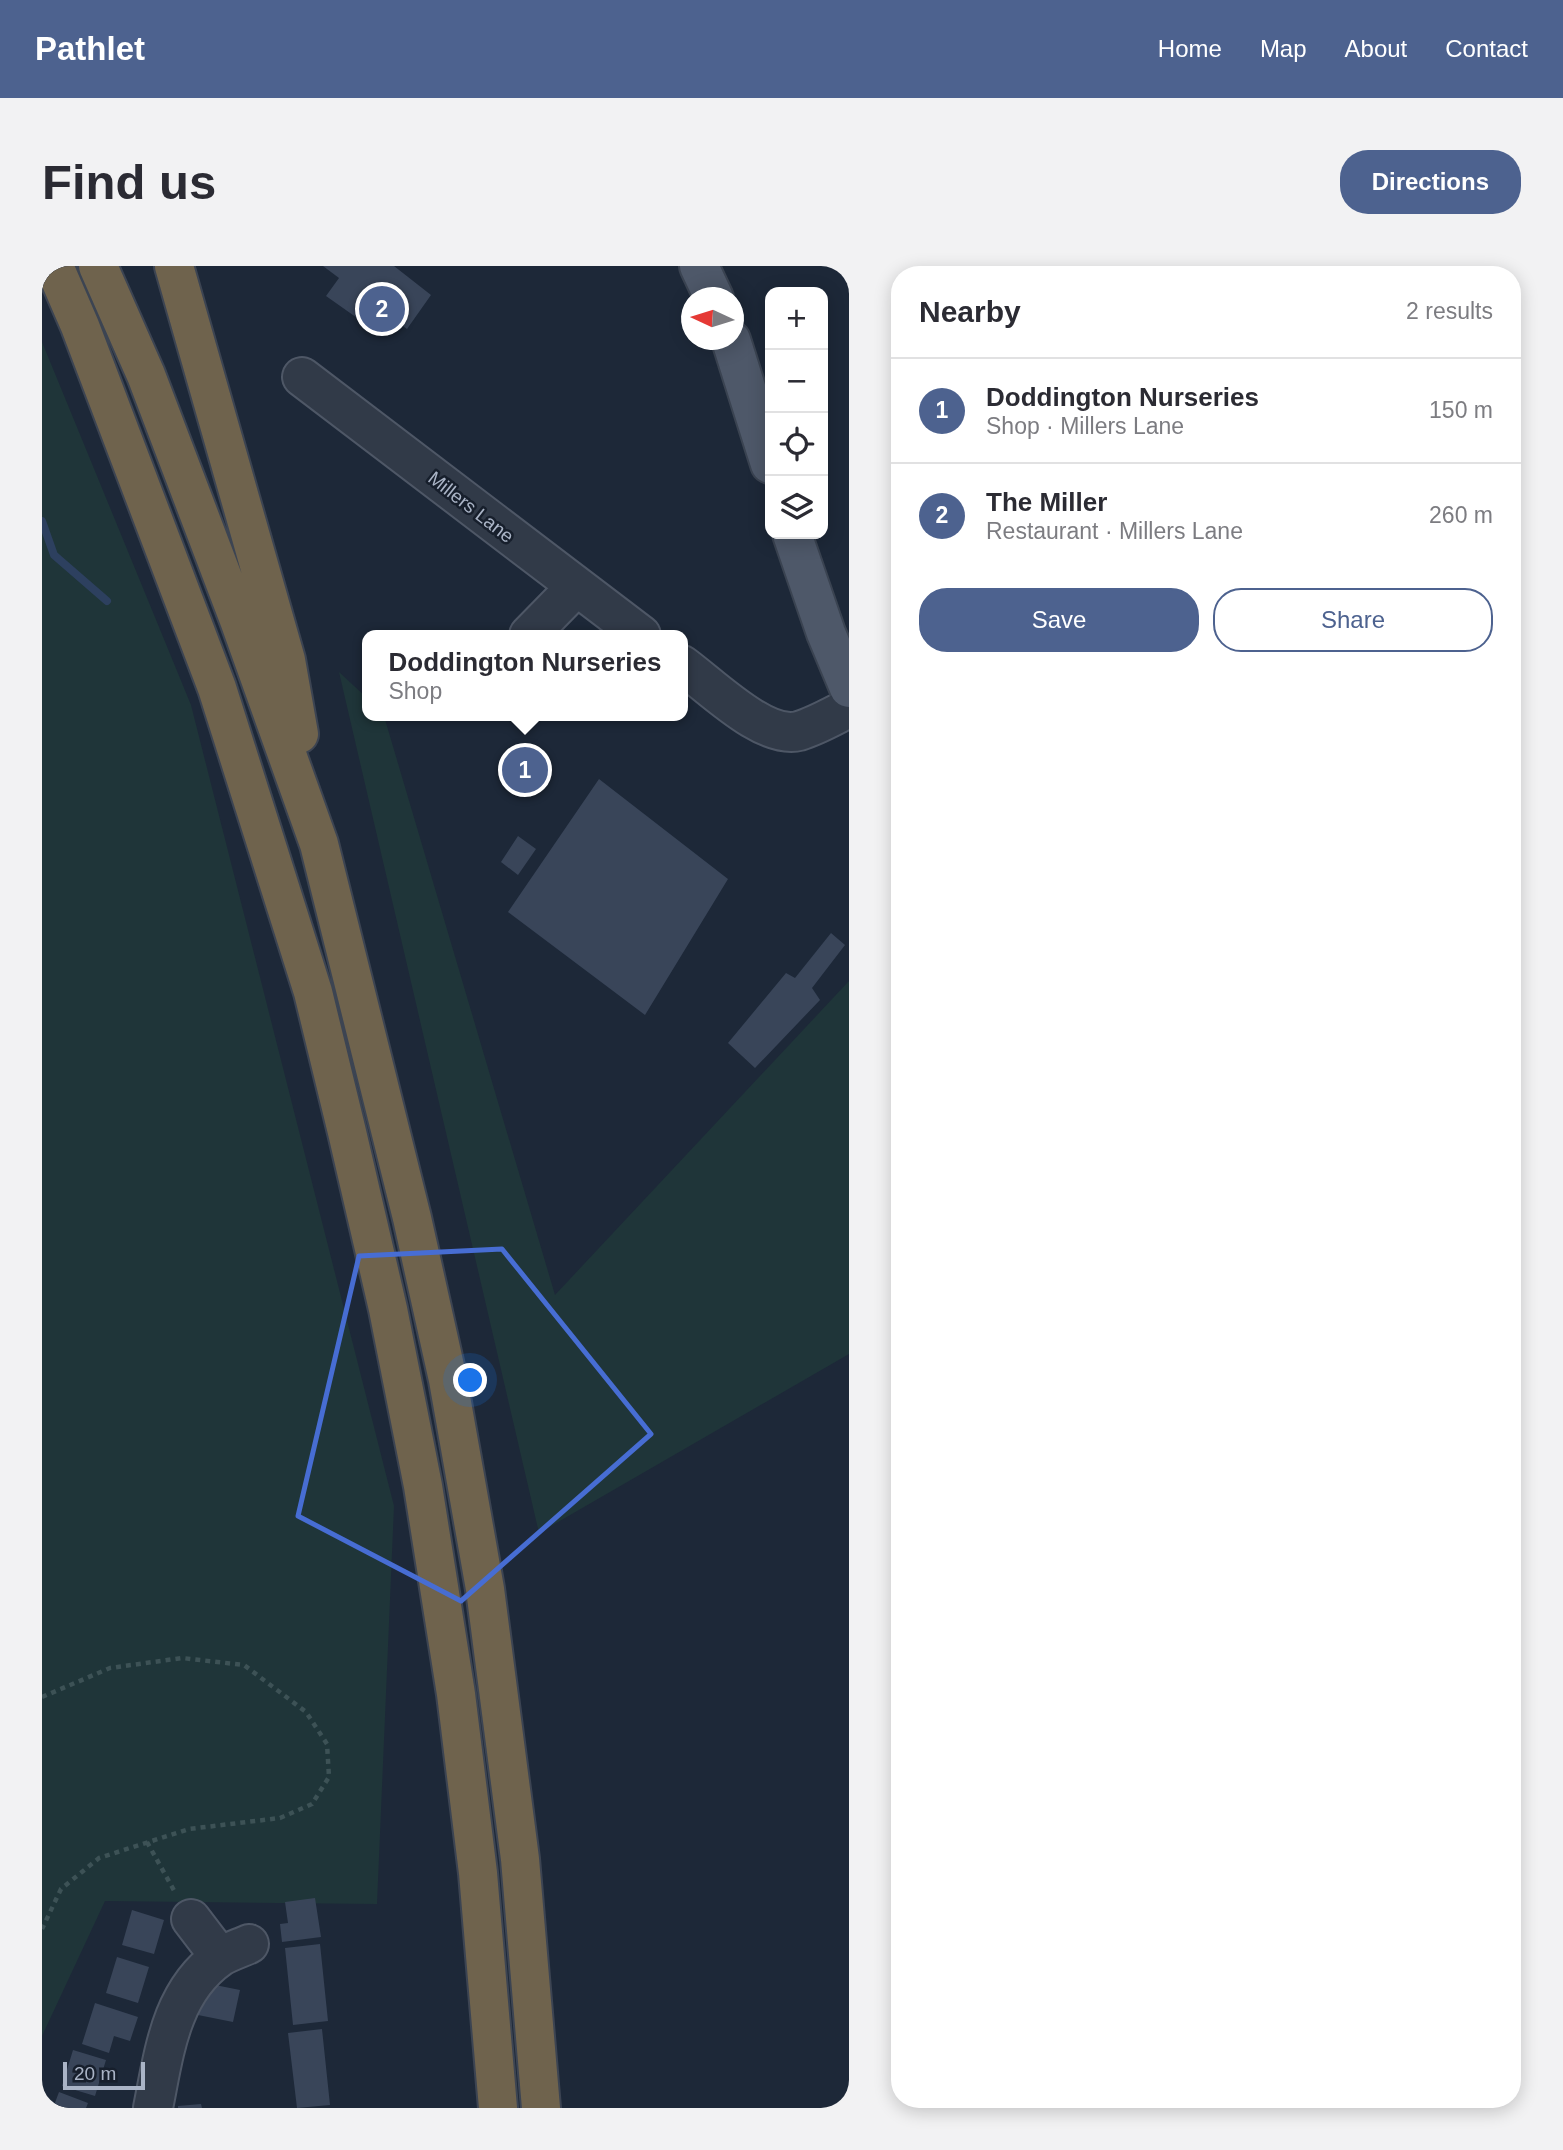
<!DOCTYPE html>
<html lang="en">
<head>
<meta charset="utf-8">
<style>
	:root { --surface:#fff; --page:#f2f2f3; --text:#2b2b33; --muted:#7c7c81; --line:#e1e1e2; --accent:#4d628f }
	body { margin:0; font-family:Helvetica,sans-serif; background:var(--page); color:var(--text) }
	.controls { position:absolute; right:21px; top:21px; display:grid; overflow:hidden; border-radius:14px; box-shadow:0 4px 18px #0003 }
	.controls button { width:63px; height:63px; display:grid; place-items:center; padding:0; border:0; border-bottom:2px solid var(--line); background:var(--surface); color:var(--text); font:35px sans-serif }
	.compass { position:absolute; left:639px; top:21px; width:63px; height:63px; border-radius:50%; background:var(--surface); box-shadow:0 4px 18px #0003; rotate:274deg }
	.scale { position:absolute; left:21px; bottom:18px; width:82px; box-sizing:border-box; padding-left:7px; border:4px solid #aab4c6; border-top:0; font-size:19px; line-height:24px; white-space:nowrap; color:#aab4c6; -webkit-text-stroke:5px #171f2c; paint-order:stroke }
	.you { position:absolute; left:429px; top:1115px; width:24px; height:24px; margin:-18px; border:5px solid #fff; border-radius:50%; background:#1a73e8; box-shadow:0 0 0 10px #1a73e833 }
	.badge { display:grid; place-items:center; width:46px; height:46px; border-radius:50%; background:var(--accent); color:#fff; font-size:23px; font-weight:700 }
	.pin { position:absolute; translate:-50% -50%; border:4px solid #fff; box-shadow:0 2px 7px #0006 }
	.popup { position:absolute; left:320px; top:364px; width:326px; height:91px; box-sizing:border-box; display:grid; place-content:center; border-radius:14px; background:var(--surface); filter:drop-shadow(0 2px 5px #0005); font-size:23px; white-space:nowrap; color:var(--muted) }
	.popup b { font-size:26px; color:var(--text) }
	.popup::after { content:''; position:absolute; left:50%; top:100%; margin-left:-14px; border:14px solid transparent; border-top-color:var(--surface) }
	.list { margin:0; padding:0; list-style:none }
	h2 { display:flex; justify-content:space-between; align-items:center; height:91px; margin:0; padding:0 28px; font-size:30px }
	h2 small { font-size:23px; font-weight:400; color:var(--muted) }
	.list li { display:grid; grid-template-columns:46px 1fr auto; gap:21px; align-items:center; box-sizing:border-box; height:105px; padding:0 28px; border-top:2px solid var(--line) }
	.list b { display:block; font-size:26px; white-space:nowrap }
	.list p { margin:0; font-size:23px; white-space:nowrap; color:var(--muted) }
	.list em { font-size:23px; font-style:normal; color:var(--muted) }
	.actions { display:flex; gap:14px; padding:21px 28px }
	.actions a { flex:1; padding:16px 0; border:2px solid var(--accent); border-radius:28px; text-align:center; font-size:24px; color:var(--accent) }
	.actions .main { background:var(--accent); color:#fff }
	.icon { flex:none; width:38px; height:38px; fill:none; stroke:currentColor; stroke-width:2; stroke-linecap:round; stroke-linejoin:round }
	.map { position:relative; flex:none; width:807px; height:1842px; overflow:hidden; border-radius:28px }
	header { display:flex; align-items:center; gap:42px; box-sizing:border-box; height:98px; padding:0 35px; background:var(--accent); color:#fff }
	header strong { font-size:33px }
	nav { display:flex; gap:38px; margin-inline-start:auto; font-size:24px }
	.intro { display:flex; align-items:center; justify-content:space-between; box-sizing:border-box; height:168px; padding:0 42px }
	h1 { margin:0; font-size:49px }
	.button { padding:18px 32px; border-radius:28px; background:var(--accent); color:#fff; font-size:24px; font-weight:700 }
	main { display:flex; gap:42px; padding:0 42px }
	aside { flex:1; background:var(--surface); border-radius:28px; box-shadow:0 4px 18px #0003 }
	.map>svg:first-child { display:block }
</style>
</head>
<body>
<header>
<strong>Pathlet</strong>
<nav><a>Home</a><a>Map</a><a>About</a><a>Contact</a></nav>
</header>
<div class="intro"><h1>Find us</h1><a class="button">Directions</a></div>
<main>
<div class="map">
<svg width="807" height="1842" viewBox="0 0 807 1842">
	<rect width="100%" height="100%" fill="#1d2838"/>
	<path fill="#1f3539" d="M0 76 149 439 352 1240 335 1638 63 1635 0 1770Z
		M297 406 325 432 326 450H342L513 1029 807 715V1088L497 1267Z"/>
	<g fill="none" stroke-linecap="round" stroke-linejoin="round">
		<path stroke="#2d405f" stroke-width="8" d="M0 255 12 289 65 335"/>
	</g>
	<path fill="#394559" d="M281 0H352L389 29 365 63 354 55 348 64 340 59 335 66 284 30 297 12Z
		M557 513 686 613 603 749 466 646Z
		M476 570 494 583 476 609 459 596Z
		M789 667 803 679 770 722 778 734 713 802 686 777 744 707 753 712Z
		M273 1632 279 1671 240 1676 238 1658 246 1657 243 1636Z
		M90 1644 122 1654 112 1688 80 1679Z
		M278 1678 286 1755 251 1759 243 1682Z
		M75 1691 107 1701 96 1737 64 1727Z
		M163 1717 198 1724 191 1756 156 1749Z
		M53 1737 96 1751 88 1775 72 1770 67 1787 40 1778Z
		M280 1763 288 1839 255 1842 246 1767Z
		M31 1784 64 1794 53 1830 20 1820Z
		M17 1826 46 1837 44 1842H11Z
		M159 1838 160 1842H136V1840Z"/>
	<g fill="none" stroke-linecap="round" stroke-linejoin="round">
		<defs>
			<path id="minor" d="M260 111 599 369
				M487 369 534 321
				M640 399C668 419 722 474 757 465 774 460 791 450 807 442
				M149 1653 178 1691
				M111 1842C122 1788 128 1726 178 1691 186 1686 198 1682 207 1678"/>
			<path id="major" d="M657 0 672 32
				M689 74 728 198
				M750 268 784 367 807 422"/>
			<path id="highway" d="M12 0 38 60 175 422 271 726 305 866 346 1043 381 1220 414 1428 436 1607 456 1842
				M56 0 104 109 197 354 277 578 370 952 406 1114 443 1323 478 1593 499 1842
				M132 0 244 394 257 468"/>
		</defs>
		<use href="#minor" stroke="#4e5766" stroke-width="42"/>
		<use href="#major" stroke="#3a4351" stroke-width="42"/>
		<use href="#highway" stroke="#3c4452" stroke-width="42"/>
		<path stroke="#3d5256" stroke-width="4.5" stroke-dasharray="5 5" stroke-linecap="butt" d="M0 1431 68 1402 140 1392 202 1399 264 1446 285 1478 287 1511 270 1538 238 1552 147 1563 57 1592 19 1623 0 1663
			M105 1576 134 1628"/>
		<use href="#minor" stroke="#313a48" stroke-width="38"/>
		<use href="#major" stroke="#4e5869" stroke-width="38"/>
		<use href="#highway" stroke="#6f634d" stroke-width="38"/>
	</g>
	<path fill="none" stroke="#476dd3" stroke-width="5" stroke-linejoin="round" d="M460 983 609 1168 419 1335 256 1250 317 990Z"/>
	<g text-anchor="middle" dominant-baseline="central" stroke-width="5" stroke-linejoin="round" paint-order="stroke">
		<g font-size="19" fill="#aab4c6" stroke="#171f2c">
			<text transform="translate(429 241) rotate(38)">Millers Lane</text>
		</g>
	</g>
</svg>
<div class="controls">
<button>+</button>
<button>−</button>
<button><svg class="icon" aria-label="locate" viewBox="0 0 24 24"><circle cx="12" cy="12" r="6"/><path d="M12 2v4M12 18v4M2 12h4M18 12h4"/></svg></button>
<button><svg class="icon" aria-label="layers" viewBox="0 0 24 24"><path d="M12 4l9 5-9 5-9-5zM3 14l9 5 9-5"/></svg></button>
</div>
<svg class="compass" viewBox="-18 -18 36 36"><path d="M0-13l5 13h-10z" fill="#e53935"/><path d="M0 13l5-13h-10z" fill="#7c7c81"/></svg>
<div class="scale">20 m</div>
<div class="you"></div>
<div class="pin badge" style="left:483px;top:504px">1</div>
<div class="popup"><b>Doddington Nurseries</b>Shop</div>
<div class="pin badge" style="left:340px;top:43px">2</div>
</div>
<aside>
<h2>Nearby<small>2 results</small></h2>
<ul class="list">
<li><span class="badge">1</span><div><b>Doddington Nurseries</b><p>Shop · Millers Lane</p></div><em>150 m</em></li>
<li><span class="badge">2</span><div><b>The Miller</b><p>Restaurant · Millers Lane</p></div><em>260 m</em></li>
</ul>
<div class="actions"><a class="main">Save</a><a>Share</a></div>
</aside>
</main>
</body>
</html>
